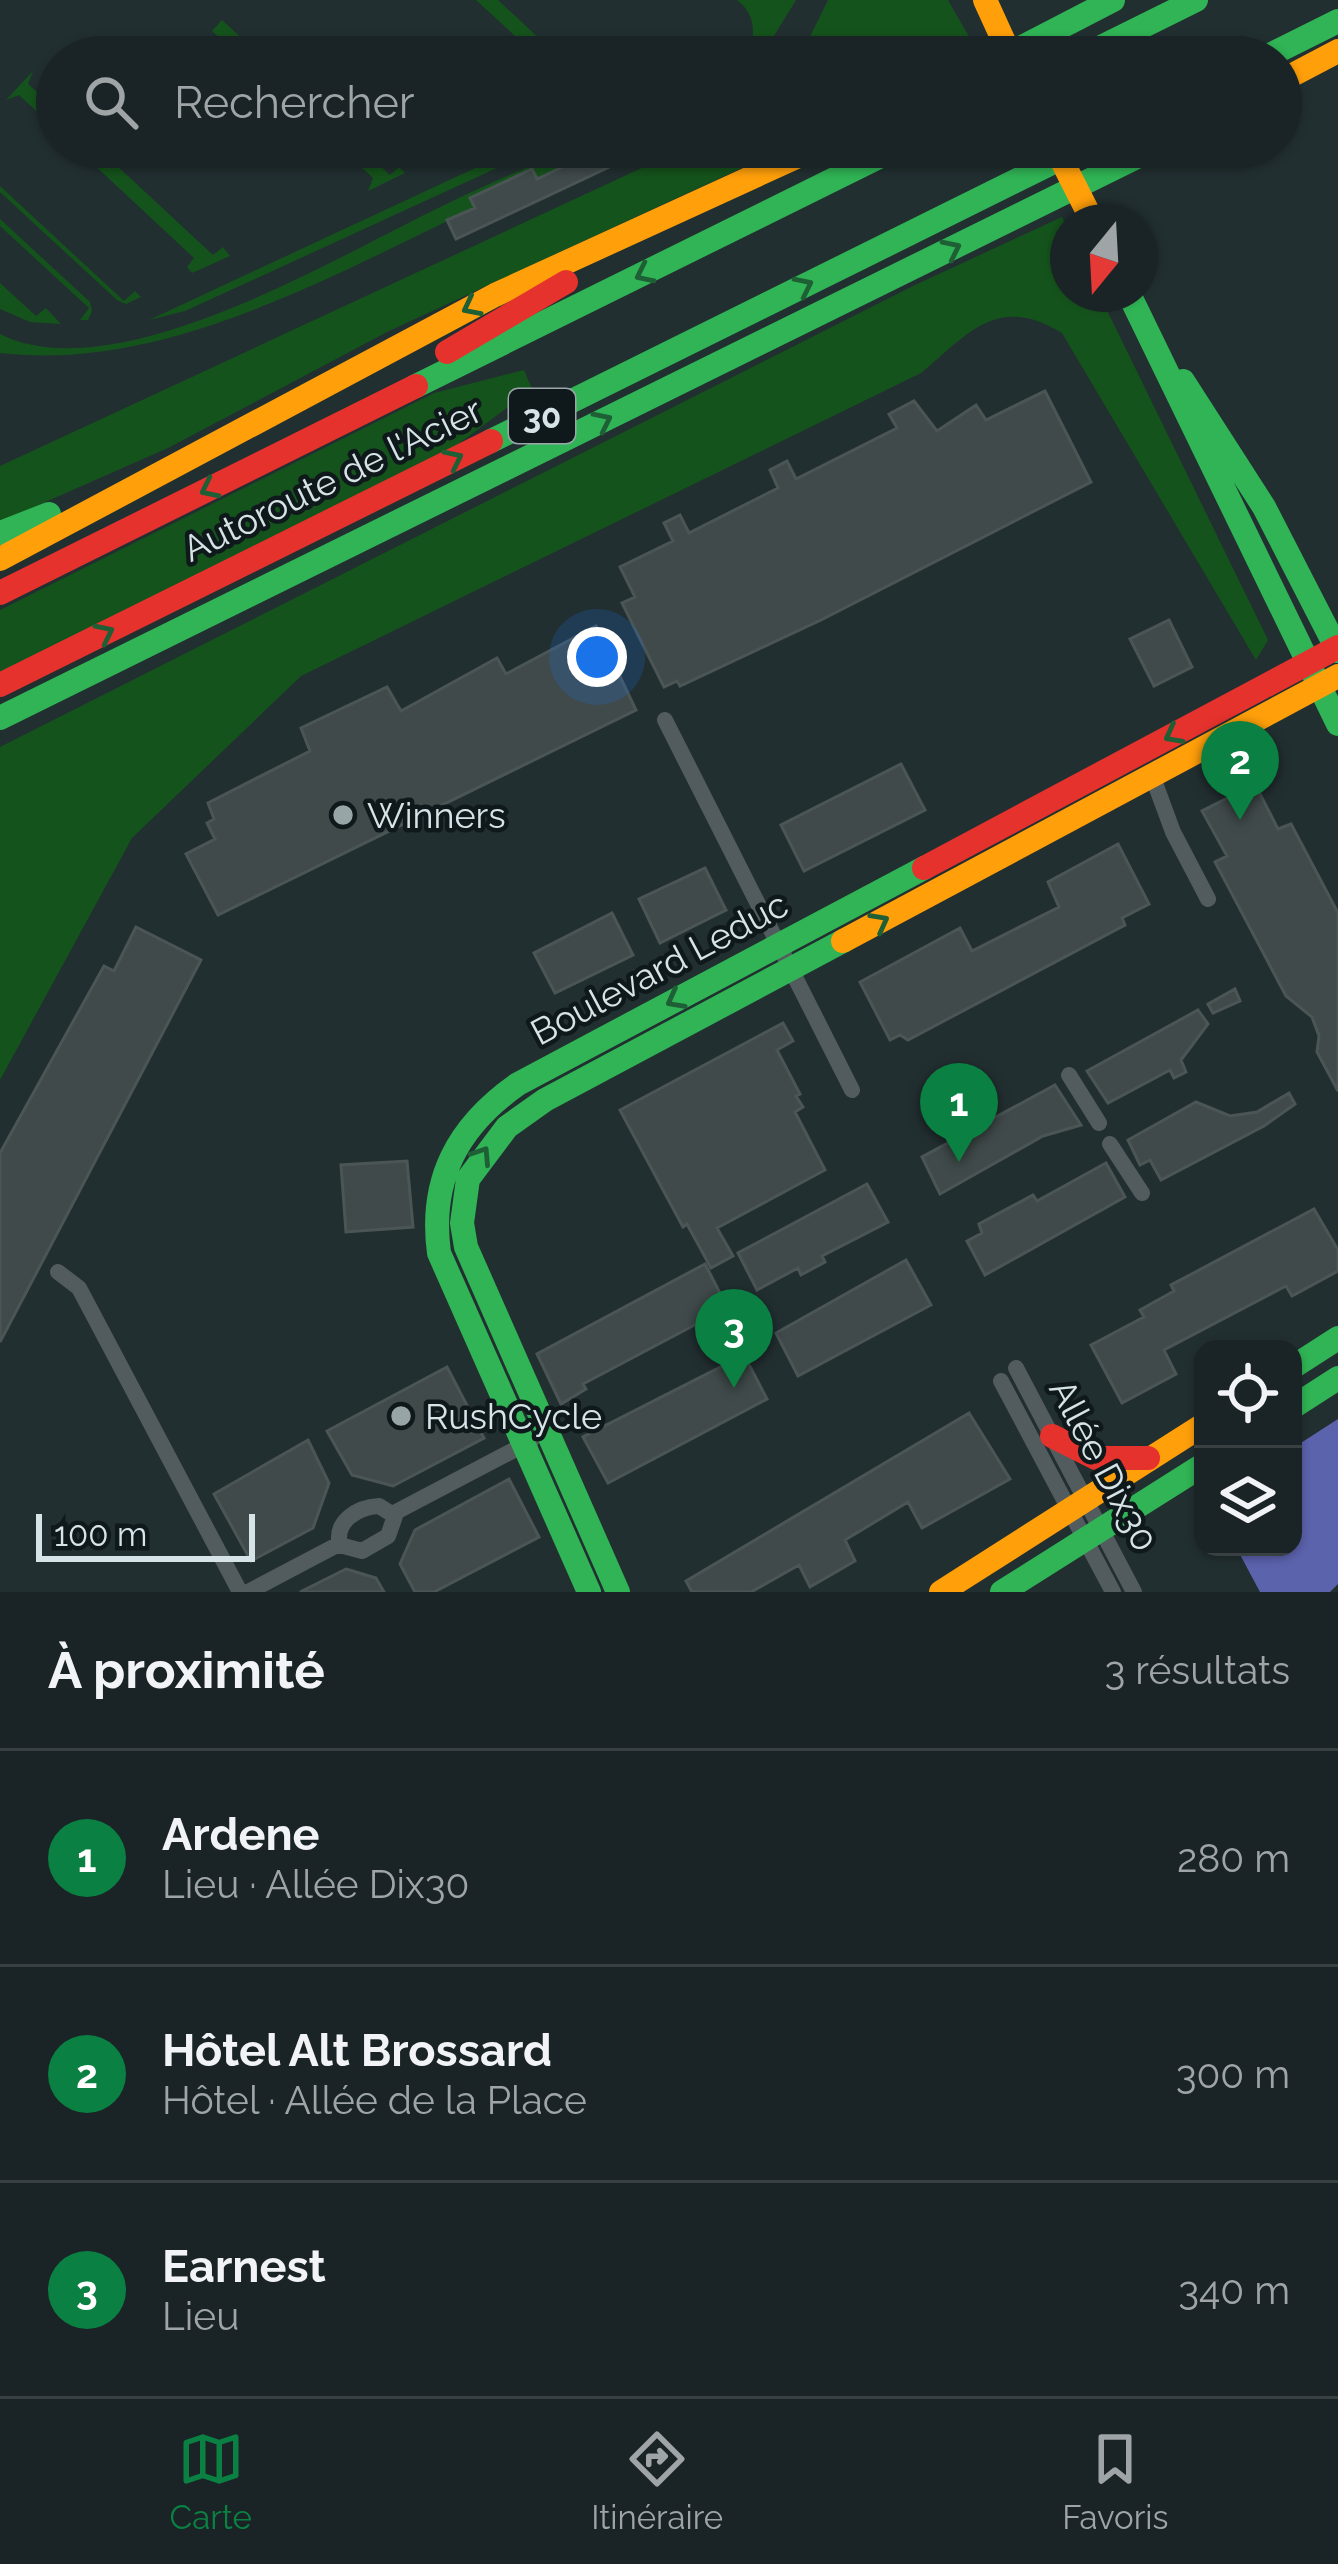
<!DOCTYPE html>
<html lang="fr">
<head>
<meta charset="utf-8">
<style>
	:root { --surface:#1a2325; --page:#272f32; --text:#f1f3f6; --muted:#9fa4a7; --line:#384042; --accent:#0b8043 }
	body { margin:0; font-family:Raleway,sans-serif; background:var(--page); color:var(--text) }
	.controls { position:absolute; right:36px; bottom:36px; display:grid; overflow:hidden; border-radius:24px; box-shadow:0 3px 9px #0004 }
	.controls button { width:108px; height:108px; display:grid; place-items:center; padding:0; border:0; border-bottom:3px solid var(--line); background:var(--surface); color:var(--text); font:60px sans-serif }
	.compass { position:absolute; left:1050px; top:204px; width:108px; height:108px; border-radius:50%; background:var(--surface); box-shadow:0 3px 9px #0004; rotate:198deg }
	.scale { position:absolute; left:36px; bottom:30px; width:219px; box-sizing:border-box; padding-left:12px; border:6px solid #d7e4e7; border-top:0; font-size:33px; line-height:42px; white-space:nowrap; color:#d7e4e7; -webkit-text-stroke:9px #0f191b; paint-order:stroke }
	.you { position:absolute; left:597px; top:657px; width:42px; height:42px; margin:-30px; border:9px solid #fff; border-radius:50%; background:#1a73e8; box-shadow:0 0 0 18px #1a73e833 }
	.badge { display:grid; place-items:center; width:78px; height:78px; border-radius:50%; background:var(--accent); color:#fff; font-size:39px; font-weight:700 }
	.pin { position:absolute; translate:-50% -99px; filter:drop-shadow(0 3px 6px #0008) }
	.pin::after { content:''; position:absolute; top:63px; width:42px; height:36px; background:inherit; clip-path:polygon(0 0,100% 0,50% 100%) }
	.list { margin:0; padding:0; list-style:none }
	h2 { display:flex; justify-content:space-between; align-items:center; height:156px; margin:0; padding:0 48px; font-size:51px }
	h2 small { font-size:39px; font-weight:400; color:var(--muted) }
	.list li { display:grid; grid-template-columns:78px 1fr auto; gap:36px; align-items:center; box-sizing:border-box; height:216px; padding:0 48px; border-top:3px solid var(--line) }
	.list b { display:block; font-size:45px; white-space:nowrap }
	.list p { margin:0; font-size:39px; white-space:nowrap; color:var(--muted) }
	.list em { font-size:39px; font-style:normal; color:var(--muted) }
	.icon { flex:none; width:66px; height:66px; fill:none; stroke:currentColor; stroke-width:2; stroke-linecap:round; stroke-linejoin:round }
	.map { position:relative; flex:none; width:1338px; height:1592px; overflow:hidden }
	.search { position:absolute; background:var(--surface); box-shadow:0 3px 9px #0004; left:36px; right:36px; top:36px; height:132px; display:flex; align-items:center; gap:30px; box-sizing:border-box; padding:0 42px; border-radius:66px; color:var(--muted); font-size:45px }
	.sheet { height:804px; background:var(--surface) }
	nav { display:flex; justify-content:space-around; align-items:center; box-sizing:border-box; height:168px; border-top:3px solid var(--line); background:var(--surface); font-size:33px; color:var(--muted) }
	nav a { display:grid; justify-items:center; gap:6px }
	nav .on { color:var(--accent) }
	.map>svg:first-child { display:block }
</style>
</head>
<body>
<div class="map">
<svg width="1338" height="1592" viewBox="0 0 1338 1592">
	<rect width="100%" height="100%" fill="#222f31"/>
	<path fill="#15531c" d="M476 0H498L559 57H538Z
		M737 0H796L761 57H741C759 40 756 14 737 0Z
		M828 0H948L980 56 800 57Z
		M222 20 262 57H241L212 31Z
		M33 71 28 84 57 110V130L19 95 6 100Z
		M339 147H360L390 175 399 167 405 173 368 191 373 178Z
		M520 147H543L185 311 149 320Z
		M572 147H605L537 179 532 169 471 197 475 208C330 276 165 372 0 353V334C110 390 321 266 422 216 471 191 522 170 572 147Z
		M687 147H787L387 332 168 448 0 522V466Z
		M100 150 213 255 223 247 230 256 192 273 187 267 194 258 91 162Z
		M0 186 124 301 135 291 141 297 126 304 117 300 0 192Z
		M1062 217 1068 230V294H1099L1268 640 1256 660 1062 333C997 294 970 332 921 373L301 676 132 838 0 1080V747L915 285Z
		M0 219 90 302 92 311 88 320H80L89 308 0 226Z
		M0 283 36 316 46 308 61 324 30 322 0 309Z
		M524 370 532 389 449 451 0 672V610L434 393Z"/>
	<path fill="#5c63ad" d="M1338 1419V1584L1330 1592H1260L1236 1547H1293V1448Z"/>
	<path fill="#404a4a" stroke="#4b5555" stroke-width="3" d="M605 147H652L456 239 447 220 475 208 470 198 532 169 537 179Z
		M1045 391 1091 482 821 620 680 686 677 681 664 687 622 603 635 597 620 567 673 541 664 523 680 515 689 533 778 488 770 470 787 461 796 479 897 428 889 414 914 401 937 431 976 405 986 420Z
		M1169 620 1192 667 1154 686 1130 639Z
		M596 626 636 710 218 915 186 854 215 839 207 823 214 819 208 803 310 751 301 728 387 687 401 711 497 658 506 674Z
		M901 764 925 810 804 871 781 825Z
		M1255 784 1278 829 1291 824 1338 913V1091L1317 1052 1319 1036 1312 1017 1286 996 1215 862 1227 856 1202 811Z
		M1118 844 1149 904 1122 918 1125 925 908 1040 900 1035 890 1040 860 982 960 928 972 951 1059 907 1048 882Z
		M705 868 726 910 660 943 639 899Z
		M612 913 633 955 555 993 534 953Z
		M136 927 201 960 0 1342V1153L104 966 114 971Z
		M1235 989 1240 1001 1213 1013 1208 1004Z
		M1198 1010 1208 1024 1181 1060 1186 1072 1174 1078 1170 1070 1108 1103 1087 1071Z
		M783 1023 793 1041 777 1050 800 1094 796 1096 803 1107 795 1112 825 1170 717 1228 733 1256 711 1268 687 1224 683 1227 620 1110Z
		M1055 1085 1081 1125 1043 1136 940 1194 922 1157Z
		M1289 1093 1295 1104 1264 1126 1161 1180 1150 1160 1140 1165 1128 1140 1196 1102 1230 1116 1257 1112Z
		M407 1161 413 1227 346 1232 341 1165Z
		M1106 1163 1125 1197 985 1275 967 1241 982 1233 979 1224 1033 1195 1037 1201Z
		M867 1184 888 1222 822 1256 825 1262 801 1275 798 1268 757 1290 738 1253Z
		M1314 1209 1338 1250V1271L1292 1296 1286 1286 1164 1350 1176 1374 1122 1403 1091 1345 1144 1317 1140 1310 1174 1291 1171 1285Z
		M906 1260 931 1305 798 1376 776 1333Z
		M705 1264 723 1299 737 1304 735 1314 721 1311 583 1384 586 1389 561 1404 537 1354Z
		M744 1355 767 1399 608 1483 583 1437Z
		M447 1367 484 1438 393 1486 352 1475 327 1431Z
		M969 1413 1010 1479 922 1528 908 1502 845 1540 855 1561 810 1587 799 1565 751 1592H692L686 1581Z
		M308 1440 329 1483 313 1528 251 1561 214 1494Z
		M509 1479 539 1537 434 1592H415L400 1564 415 1530Z
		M346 1569 376 1578 384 1592H300Z"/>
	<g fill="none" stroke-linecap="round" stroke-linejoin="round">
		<path stroke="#525c5e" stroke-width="16" d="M665 720 852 1090
			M1152 775 1173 832 1208 899
			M1069 1075 1099 1123
			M1110 1144 1142 1193
			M58 1272 79 1288 240 1592
			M1016 1368 1134 1592
			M1001 1381 1113 1592
			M379 1506 395 1516 388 1536 362 1551 340 1545C334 1522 357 1507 379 1506Z
			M394 1513 531 1441
			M248 1592 339 1544"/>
		<path stroke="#30b455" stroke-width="24" d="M1003 57 1113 0
			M1081 57 1196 0
			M1266 57 1338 21
			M1129 294 1338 724
			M1183 381 1264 507 1338 651
			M416 386 899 147
			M491 441 1084 147
			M0 533 49 514
			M0 718 1157 147
			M1293 1367 1338 1338
			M1293 1407 1338 1378
			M589 1592 439 1253C429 1179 458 1126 518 1084L924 868
			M618 1592 466 1247 462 1223 468 1179 507 1127 545 1100 843 941
			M1002 1592 1203 1465"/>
		<path stroke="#ff9f0a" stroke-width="24" d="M985 0 1011 57
			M1281 81 1338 51
			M1055 147 1093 222
			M0 559 495 295 818 147
			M843 941 1338 676
			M941 1592 1203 1425"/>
		<path stroke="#e5322d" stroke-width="24" d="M447 352 566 282
			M0 593 416 386
			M0 685 491 441
			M924 868 1338 647
			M1052 1436 1096 1458H1148"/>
	</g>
	<defs><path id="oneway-chevron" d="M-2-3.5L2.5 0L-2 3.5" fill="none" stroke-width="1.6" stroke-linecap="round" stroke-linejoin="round" transform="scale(3)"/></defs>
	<g stroke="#1e5f35">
		<use href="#oneway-chevron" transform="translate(952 249) rotate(-26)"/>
		<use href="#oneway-chevron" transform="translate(644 274) rotate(154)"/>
		<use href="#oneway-chevron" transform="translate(804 286) rotate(-26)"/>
		<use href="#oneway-chevron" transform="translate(471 307) rotate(153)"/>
		<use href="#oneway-chevron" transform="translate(603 421) rotate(-26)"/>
		<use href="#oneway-chevron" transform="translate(454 459) rotate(-26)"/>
		<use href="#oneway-chevron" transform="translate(209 489) rotate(154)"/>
		<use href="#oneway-chevron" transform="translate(105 633) rotate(-26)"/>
		<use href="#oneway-chevron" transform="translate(1173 735) rotate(152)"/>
		<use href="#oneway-chevron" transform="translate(880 922) rotate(-28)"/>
		<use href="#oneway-chevron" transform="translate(675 1000) rotate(152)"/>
		<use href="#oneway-chevron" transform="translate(482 1155) rotate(-57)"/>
	</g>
	<g fill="#98a5a7" stroke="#0f191b" stroke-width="4.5">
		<circle cx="343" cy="815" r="12"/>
		<circle cx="401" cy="1416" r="12"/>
	</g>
	<g text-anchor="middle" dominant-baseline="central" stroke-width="9" stroke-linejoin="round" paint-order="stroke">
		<rect fill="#0f191b" stroke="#9ba7aa" stroke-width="3" x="509" y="389" width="66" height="54" rx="9"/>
		<g font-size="33" font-weight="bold" fill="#d7e4e7">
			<text x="542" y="416">30</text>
		</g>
		<g font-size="36" fill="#d7e4e7" stroke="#0f191b">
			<text transform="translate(332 479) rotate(-26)">Autoroute de l'Acier</text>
			<text transform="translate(659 968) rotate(-28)">Boulevard Leduc</text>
			<text transform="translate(1104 1465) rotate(62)">Allée Dix30</text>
		</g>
		<g font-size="36" fill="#d7e4e7" stroke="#0f191b" text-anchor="start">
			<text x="367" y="815">Winners</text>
			<text x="425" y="1416">RushCycle</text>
		</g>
	</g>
</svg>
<div class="controls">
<button><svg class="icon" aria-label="locate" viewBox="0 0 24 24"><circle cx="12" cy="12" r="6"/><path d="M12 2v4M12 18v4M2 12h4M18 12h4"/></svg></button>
<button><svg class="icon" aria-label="layers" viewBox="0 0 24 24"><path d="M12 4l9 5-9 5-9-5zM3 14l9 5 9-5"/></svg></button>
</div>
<svg class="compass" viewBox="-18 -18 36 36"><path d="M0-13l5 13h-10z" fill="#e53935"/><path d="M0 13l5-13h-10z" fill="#9fa4a7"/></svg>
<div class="scale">100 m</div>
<div class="you"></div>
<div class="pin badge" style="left:959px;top:1162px">1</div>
<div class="pin badge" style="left:1240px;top:820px">2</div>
<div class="pin badge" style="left:734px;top:1388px">3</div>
<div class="search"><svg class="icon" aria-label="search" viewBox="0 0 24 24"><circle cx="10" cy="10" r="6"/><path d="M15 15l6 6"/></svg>Rechercher</div>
</div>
<section class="sheet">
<h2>À proximité<small>3 résultats</small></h2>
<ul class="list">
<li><span class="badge">1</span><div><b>Ardene</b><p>Lieu · Allée Dix30</p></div><em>280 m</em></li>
<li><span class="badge">2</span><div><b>Hôtel Alt Brossard</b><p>Hôtel · Allée de la Place</p></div><em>300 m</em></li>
<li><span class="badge">3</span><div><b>Earnest</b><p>Lieu</p></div><em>340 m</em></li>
</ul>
</section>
<nav>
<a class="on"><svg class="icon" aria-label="map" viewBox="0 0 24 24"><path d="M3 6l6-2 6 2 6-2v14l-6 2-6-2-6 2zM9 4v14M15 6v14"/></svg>Carte</a>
<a><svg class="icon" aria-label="directions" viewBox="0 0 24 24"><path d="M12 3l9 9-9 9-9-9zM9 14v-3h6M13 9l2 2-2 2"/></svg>Itinéraire</a>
<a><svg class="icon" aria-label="saved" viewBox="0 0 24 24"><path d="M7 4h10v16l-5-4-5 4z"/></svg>Favoris</a>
</nav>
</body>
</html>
